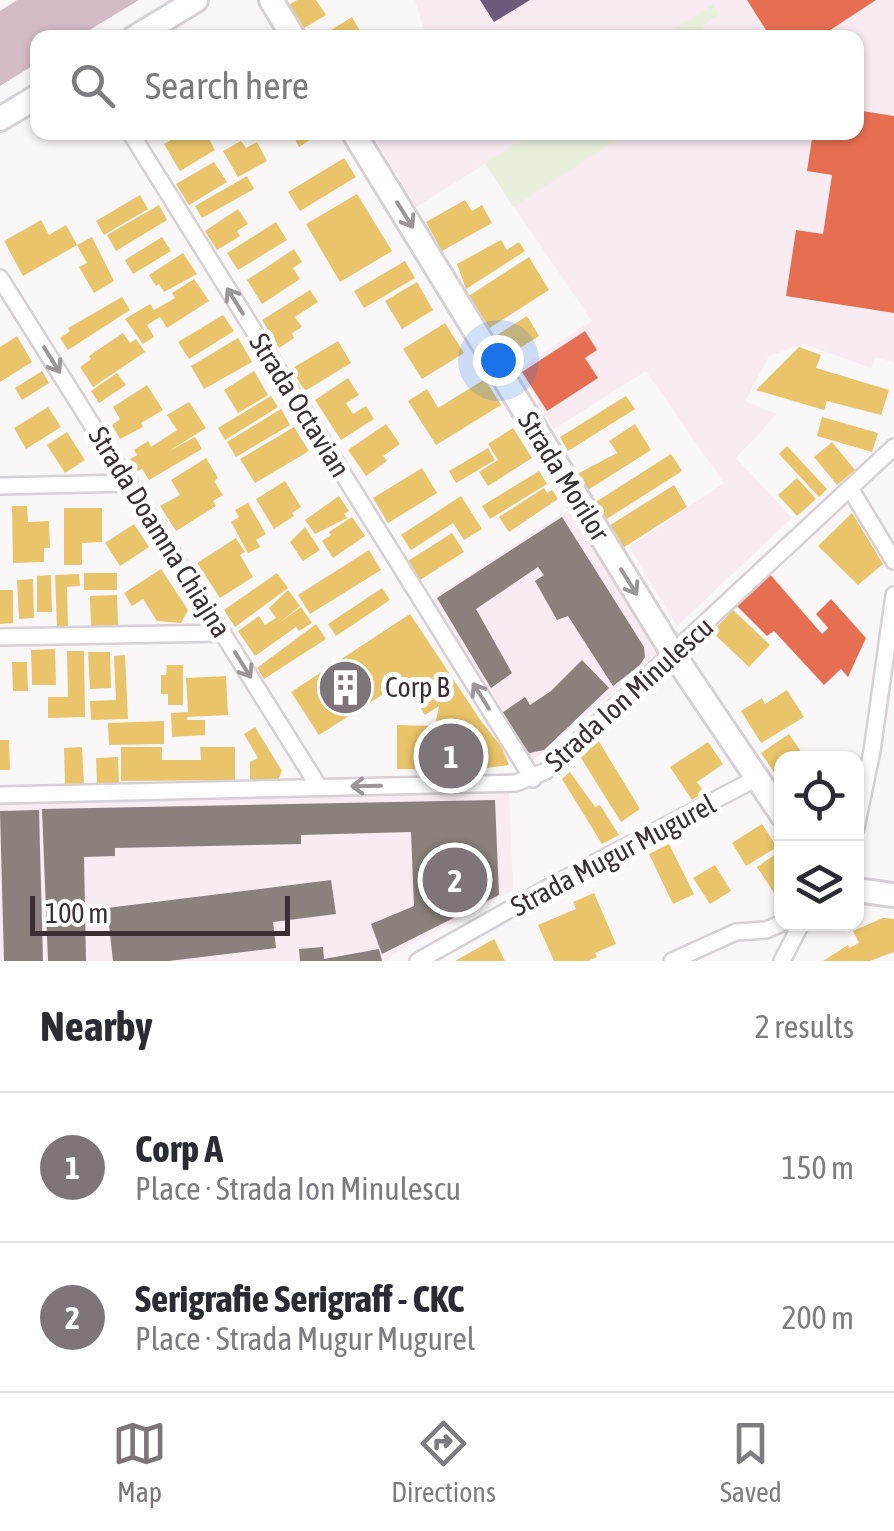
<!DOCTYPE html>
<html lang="en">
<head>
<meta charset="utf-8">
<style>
	:root { --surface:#fff; --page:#f2f2f3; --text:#2b2b33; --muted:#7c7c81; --line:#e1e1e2; --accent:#7d757a }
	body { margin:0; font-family:"Asap Condensed",sans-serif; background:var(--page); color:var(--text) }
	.controls { position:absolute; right:30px; bottom:30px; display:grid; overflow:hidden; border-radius:20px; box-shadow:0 2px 8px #0004 }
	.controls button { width:90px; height:90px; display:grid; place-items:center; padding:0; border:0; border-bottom:2px solid var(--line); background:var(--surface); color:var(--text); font:50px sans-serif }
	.scale { position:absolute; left:30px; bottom:25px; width:260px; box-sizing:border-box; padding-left:10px; border:5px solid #3a2f35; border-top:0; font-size:28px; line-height:35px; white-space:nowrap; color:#3a2f35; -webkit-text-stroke:8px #fff; paint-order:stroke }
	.you { position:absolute; left:498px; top:360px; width:35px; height:35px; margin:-25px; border:8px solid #fff; border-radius:50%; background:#1a73e8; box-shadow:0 0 0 15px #1a73e833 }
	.badge { display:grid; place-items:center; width:65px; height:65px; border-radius:50%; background:var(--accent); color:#fff; font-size:32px; font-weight:700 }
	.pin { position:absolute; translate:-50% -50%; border:5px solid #fff; box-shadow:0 2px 10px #0006 }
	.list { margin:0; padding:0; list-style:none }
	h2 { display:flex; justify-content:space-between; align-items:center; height:130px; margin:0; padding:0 40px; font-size:42px }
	h2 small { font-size:32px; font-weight:400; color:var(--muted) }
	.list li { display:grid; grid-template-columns:65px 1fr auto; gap:30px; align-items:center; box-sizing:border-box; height:150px; padding:0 40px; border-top:2px solid var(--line) }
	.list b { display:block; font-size:38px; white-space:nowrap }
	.list p { margin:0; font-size:32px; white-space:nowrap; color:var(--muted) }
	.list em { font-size:32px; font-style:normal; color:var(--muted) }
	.icon { flex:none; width:55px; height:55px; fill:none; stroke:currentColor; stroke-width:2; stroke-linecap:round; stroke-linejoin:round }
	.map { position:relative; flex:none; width:894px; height:961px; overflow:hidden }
	.search { position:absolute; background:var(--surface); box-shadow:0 2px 8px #0004; left:30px; right:30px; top:30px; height:110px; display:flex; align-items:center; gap:25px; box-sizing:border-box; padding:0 35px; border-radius:20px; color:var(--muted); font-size:38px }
	.sheet { height:430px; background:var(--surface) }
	nav { display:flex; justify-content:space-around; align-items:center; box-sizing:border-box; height:140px; border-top:2px solid var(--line); background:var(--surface); font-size:28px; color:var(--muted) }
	nav a { display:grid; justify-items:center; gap:5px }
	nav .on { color:var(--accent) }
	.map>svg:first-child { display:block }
</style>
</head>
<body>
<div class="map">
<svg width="894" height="961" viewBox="0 0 894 961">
	<rect width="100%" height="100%" fill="#faf7f9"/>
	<path fill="#f8ebf2" d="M415 0H894V363L876 357 871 368 804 344 769 356 745 401 777 414 736 458 792 518 677 626 629 547 724 483 646 371 554 429 518 369 592 321 485 164 416 207 372 133 856 132V38L426 37Z
		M571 508 658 653 529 764 430 600Z
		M509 792 513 890 392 955 389 961H0V802Z"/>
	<path fill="#ebefde" d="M713 5 719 14 702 26 709 37H661Z
		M534 132H628V133L513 207 485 163Z"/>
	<path fill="#d3bbc7" d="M17 0H139L78 37 38 38 37 63 0 86V11Z"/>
	<path fill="#e9c46a" d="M297 0H316L326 15 301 30 287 6Z
		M352 17 364 38H318Z
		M184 132H205L215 150 180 171 164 144Z
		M291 132H322L299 147Z
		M241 141 246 148 257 142 267 161 238 177 223 151Z
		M344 158 356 177 300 211 288 192Z
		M214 162 227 182 189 205 176 184Z
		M247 176 254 189 202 218 195 206Z
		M357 194 392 251 340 282 306 224Z
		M140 195 148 209 104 235 96 221Z
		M465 200 472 211 482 205 492 223 442 251 426 222Z
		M159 205 167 220 116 251 107 235Z
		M238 209 248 224 237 231 240 236 217 250 205 231Z
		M41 220 49 235 66 225 77 245 23 276 4 241Z
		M276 222 287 240 238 270 227 253Z
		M92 237 114 281 94 293 79 267 87 263 77 245Z
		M162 237 171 251 133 274 125 260Z
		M501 240 507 250 519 242 525 251 466 289 457 264Z
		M294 249 302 262 293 268 300 279 262 304 247 280Z
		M183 253 197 274 164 292 159 284 156 286 149 275Z
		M529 257 549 290 488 329 467 297Z
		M405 261 415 278 364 308 354 291Z
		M194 279 209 301 167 328 160 317 147 325 154 337 143 344 125 319 150 304 154 310 175 298 172 293Z
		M417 282 433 310 402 329 385 301Z
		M310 290 318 302 295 317 302 327 292 333 294 338 279 348 262 320Z
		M122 297 130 310 68 350 60 338 70 331 68 328Z
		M223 315 234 331 189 359 178 342Z
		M527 316 539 336 506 357 494 337Z
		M445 323 464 353 422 379 403 349Z
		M123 333 130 343 136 339 145 352 93 387 80 367 91 359 89 356Z
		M17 336 32 362 0 382V347Z
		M238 338 252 362 204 389 191 366Z
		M338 341 351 363 305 391 291 369Z
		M799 347 821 355 816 368 889 390 881 415 827 401 824 410 756 390Z
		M42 371 49 383 22 400 15 388Z
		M254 371 268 395 238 413 224 390Z
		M117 373 126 385 99 403 91 391Z
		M348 378 359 395 346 403 353 414 366 406 374 419 341 440 315 400Z
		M485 379 501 405 436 445 408 401 427 389 438 408Z
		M147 385 163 410 141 423 143 427 120 439 112 425 120 419 113 407Z
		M271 396 278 407 225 440 218 428Z
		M626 396 635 409 568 451 560 437Z
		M189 402 206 428 169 451 195 437 202 449 149 480 142 469 138 471 130 459 137 455 134 450 148 441 151 447 177 430 167 415Z
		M48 407 61 427 26 449 14 428Z
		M281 409 290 425 236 457 227 442Z
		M822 417 878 433 872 452 817 436Z
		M386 424 400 444 383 456 387 461 366 476 348 450Z
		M635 424 651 450 588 490 577 474 617 453 609 441Z
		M294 427 309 451 255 483 240 459Z
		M513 428 532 458 488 486 479 472 498 460 488 444Z
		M67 432 85 460 65 473 47 445Z
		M832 442 855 470 837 485 814 457Z
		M787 446 827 489 819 497 779 454Z
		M488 448 495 460 456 483 449 471Z
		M671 454 682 471 602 522 591 505Z
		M206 458 218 478 214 481 223 495 213 501 216 506 176 531 160 506 180 495 171 480Z
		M422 468 437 493 388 523 373 498Z
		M539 471 547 484 490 519 482 506Z
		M797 478 816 499 797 516 778 495Z
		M285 481 301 507 292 513 294 516 274 529 256 499Z
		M674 485 687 507 618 551 604 529Z
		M544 488 547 493 552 490 558 499 509 532 499 517Z
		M339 496 349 511 344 514 347 518 315 534 305 520Z
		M461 496 482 529 464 540 453 523 411 550 401 535Z
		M248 503 266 534 256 540 260 547 248 553 231 522 239 517 235 510Z
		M12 506H27L28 522 49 521 50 548H44V562L13 563Z
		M64 508H102V542L82 543V565H64Z
		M852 513 883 564 858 585 818 546Z
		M352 517 365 536 333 558 322 541 331 535 329 532Z
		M134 524 149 547 120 566 105 543Z
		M305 527 320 550 303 561 290 542Z
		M452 533 464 552 420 580 408 561Z
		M236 538 245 552 240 555 253 577 220 598 197 563Z
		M369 550 381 570 310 614 298 595Z
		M161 569 188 610 181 623 157 621 143 599 132 606 124 593Z
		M84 573H117V590H84Z
		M277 573 288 588 235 627 224 610Z
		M79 574 80 586 67 587 68 628 57 629 55 575Z
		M51 575 52 612H37V576Z
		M33 579 34 618 19 619 17 580Z
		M382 588 390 600 336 636 328 624Z
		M0 590H13V623L0 624Z
		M288 590 300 606 279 623 301 607 312 623 299 631 296 627 255 656 238 631 259 616 265 625 276 618 269 608Z
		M117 595 118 625 91 626 90 596Z
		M733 610 770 645 749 667 712 632Z
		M410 614 481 721 501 746 509 765 471 770 397 769V725L435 726 439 706 425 715 404 681 319 735 291 692Z
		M316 624 326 639 264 679 257 668Z
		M55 649 56 685H32L31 650Z
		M67 651H84L85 717 48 718V697H68Z
		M88 652H110L111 688 90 689Z
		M125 655 128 719 91 720 90 701 116 700 114 656Z
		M12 662H27L28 691H13Z
		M167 665H183V705H168V694H161V675H166Z
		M226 676 228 715 187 717V720H205V735L172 737 171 713 188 712 186 678Z
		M787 690 804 717 761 743 741 711 762 698 765 704Z
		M164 721V744L109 745 108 723Z
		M255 727 282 771 278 780 250 779V762L258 758 244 734Z
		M789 734 804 756 781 758V771L776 775 761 753Z
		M0 740H9L10 770H0Z
		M598 740 640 809 621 822 581 758Z
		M708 742 723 764 697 782 704 792 692 800 670 767Z
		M82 747 84 785H65L64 748Z
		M121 747H162V760H201L200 747H235V780L121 781Z
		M118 757 119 784 97 785 96 758Z
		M570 772 595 807 600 805 619 835 602 844 562 779Z
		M762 824 777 847 746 866 732 843Z
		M669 844 694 894 673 904 649 854Z
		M779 852 781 887 774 893 757 867Z
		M715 865 731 891 710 904 693 878Z
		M594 893 616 944 595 953 597 957 588 961H554L538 925 576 909 573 902Z
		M883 918 894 919V952L870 961H823L848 945 849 948 859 943 853 931Z
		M494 939 505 961H455Z"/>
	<path fill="#e76f51" d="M747 0H876L818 38H771Z
		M856 110 894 116V313L786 296 796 230 823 234 832 175 807 171 813 132H856Z
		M585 331 597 350 585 358 598 378 547 411 522 372Z
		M768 572 822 634 828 628 816 614 831 599 866 638 848 677 841 669 824 685 774 631 767 636 736 605Z"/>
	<path fill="#6d597a" d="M480 0H530L494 22Z"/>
	<path fill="#8a817c" d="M562 517 644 647 645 657 639 666 613 686 568 616 557 620 535 581 544 575 538 567 476 609 512 673 491 688 437 598Z
		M582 660 609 688 544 750 529 753 502 713 525 697 530 705 551 691Z
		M495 800 499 895 382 954 371 924 414 906 411 832 301 835V844L115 848V856L84 857 86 961H48L42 809Z
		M39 810 43 961H4L0 811Z
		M331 880 336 914 273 922 276 948 169 961H113L107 908Z
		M323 947 324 959 379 949 382 961H300L299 949Z"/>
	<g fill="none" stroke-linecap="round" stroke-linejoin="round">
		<defs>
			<path id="street" d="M130 132 533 779
				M0 278 319 787
				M0 486 129 483
				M851 490 894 561
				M0 637 223 633
				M0 795 516 783 546 771 894 447
				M856 828 872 751 894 595
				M418 961 560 881 757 778
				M672 961 736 932 766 930 782 923
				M782 961 801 924"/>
			<path id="secondary" d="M271 0 294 38
				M134 38 196 0
				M0 119 38 96
				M353 132 674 655 782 815
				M856 890 894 895"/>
		</defs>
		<use href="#street" stroke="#d7d0d4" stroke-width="20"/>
		<use href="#secondary" stroke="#d7d0d4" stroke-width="28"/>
		<use href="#street" stroke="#fefefe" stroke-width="15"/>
		<use href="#secondary" stroke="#fefefe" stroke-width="22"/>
	</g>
	<defs><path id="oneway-shaft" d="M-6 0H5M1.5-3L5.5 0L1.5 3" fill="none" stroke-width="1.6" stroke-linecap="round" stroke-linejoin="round" transform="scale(2.5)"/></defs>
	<g stroke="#9c969a">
		<use href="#oneway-shaft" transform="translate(405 215) rotate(58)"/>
		<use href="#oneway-shaft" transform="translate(235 301) rotate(-122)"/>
		<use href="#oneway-shaft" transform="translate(52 360) rotate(58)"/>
		<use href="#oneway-shaft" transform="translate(629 582) rotate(58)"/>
		<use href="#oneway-shaft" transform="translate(243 665) rotate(58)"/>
		<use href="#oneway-shaft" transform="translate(481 696) rotate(-122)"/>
		<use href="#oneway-shaft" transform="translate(366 786) rotate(179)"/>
	</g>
	<defs>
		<symbol id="building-disc" viewBox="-11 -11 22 22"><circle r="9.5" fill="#7d757a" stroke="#fff"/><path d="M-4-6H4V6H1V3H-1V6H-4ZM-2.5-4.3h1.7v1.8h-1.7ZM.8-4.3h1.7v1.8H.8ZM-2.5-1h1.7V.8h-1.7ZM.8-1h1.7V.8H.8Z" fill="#fff"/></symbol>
	</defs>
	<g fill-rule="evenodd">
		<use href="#building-disc" x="314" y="656" width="63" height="63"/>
	</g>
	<g text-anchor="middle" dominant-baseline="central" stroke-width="10" stroke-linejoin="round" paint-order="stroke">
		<g font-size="28" fill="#3a2f35" stroke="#fff">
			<text transform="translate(300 405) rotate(58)">Strada Octavian</text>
			<text transform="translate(564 476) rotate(58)">Strada Morilor</text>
			<text transform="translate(160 532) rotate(58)">Strada Doamna Chiajna</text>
			<text transform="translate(629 694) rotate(-42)">Strada Ion Minulescu</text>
			<text transform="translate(613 855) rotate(-28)">Strada Mugur Mugurel</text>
		</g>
		<g font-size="28" fill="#3a2f35" stroke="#fff" text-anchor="start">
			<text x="385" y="687">Corp B</text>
		</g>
	</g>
</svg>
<div class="controls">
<button><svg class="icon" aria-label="locate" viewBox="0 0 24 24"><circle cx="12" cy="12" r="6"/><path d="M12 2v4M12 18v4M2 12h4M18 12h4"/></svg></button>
<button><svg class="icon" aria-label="layers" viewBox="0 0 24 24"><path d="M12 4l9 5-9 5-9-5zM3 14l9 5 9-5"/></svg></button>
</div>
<div class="scale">100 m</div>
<div class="you"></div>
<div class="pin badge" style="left:451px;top:756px">1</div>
<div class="pin badge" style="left:455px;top:880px">2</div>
<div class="search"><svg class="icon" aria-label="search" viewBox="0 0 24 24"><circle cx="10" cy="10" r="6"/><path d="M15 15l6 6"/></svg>Search here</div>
</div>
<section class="sheet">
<h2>Nearby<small>2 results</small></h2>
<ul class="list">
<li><span class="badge">1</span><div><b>Corp A</b><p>Place · Strada Ion Minulescu</p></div><em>150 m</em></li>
<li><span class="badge">2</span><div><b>Serigrafie Serigraff - CKC</b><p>Place · Strada Mugur Mugurel</p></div><em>200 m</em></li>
</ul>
</section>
<nav>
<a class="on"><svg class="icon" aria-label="map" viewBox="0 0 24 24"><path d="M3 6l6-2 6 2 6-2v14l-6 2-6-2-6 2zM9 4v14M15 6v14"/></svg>Map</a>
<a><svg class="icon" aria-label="directions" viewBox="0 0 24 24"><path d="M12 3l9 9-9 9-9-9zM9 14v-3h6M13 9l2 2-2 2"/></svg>Directions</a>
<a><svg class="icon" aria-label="saved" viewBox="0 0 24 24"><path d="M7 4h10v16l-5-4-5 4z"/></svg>Saved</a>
</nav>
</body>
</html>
